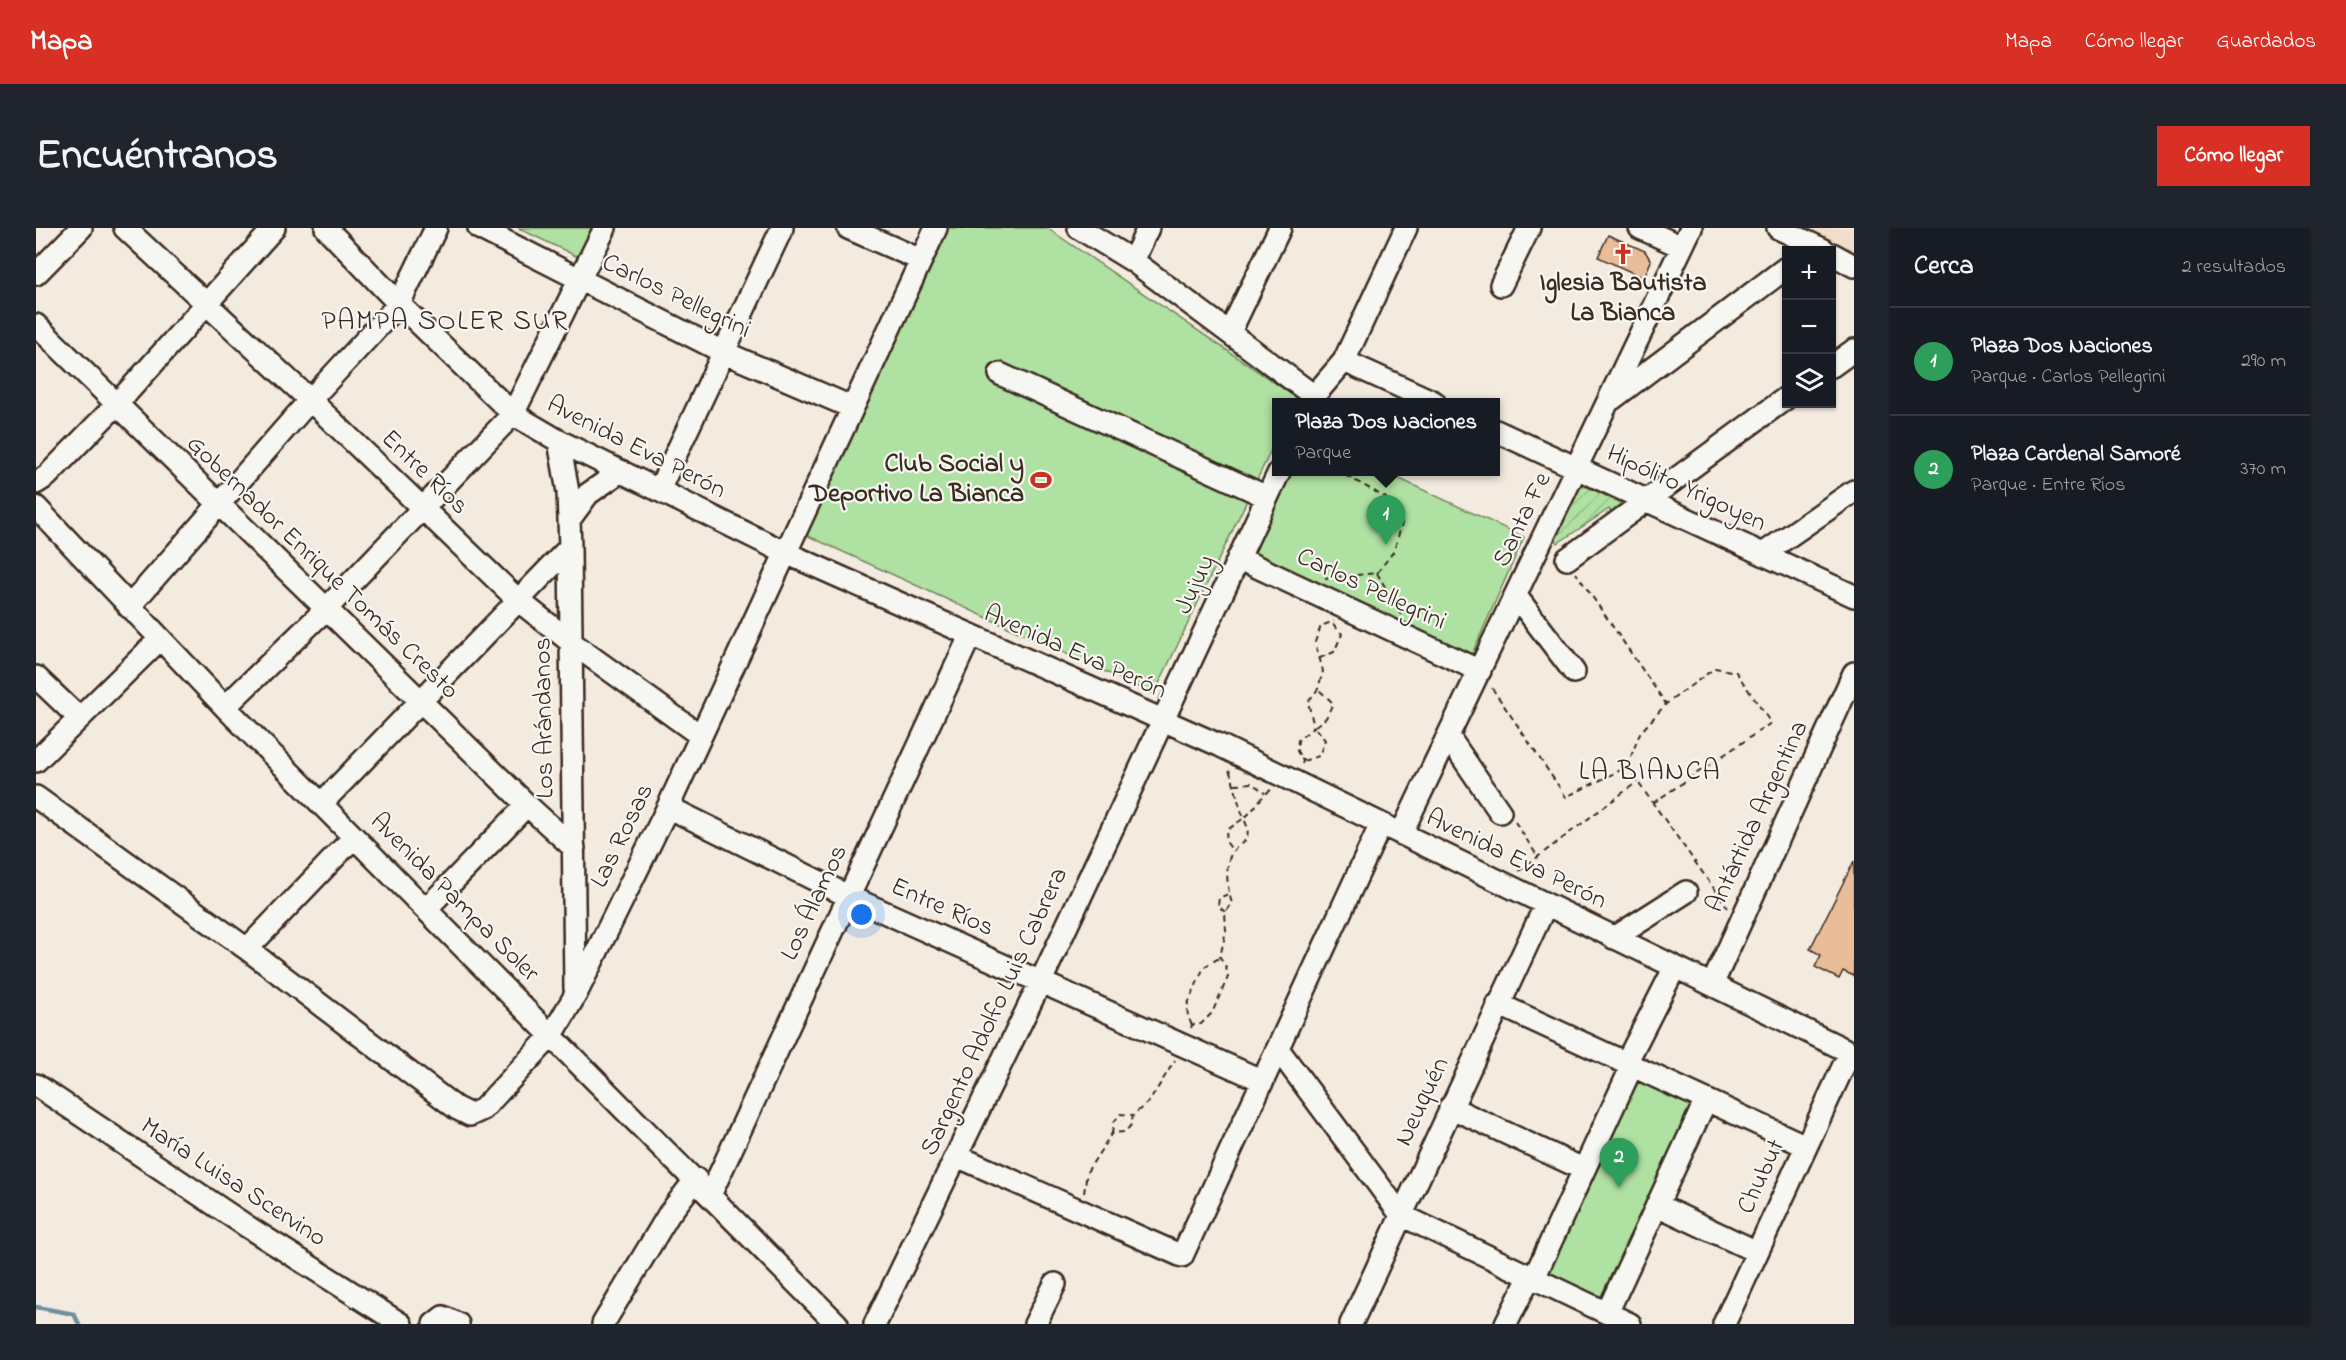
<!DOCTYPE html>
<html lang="es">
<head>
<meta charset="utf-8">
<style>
	:root { --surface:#171b24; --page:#20242c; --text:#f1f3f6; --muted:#9ea1a6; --line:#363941; --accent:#d93025 }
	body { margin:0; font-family:"Indie Flower",sans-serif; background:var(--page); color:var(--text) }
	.controls { position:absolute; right:18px; top:18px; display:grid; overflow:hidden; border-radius:0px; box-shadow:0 2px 4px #0004 }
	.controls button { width:54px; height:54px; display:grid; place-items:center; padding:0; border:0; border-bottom:2px solid var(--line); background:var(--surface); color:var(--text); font:30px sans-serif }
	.you { position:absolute; left:826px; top:687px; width:21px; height:21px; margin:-15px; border:4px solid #fff; border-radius:50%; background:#1a73e8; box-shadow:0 0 0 9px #1a73e833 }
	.badge { display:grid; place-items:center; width:39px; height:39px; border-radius:50%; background:var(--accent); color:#fff; font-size:20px; font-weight:700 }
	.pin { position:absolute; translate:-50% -50px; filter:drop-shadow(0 2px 3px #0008) }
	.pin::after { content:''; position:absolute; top:32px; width:21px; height:18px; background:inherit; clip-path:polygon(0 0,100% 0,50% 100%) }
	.popup { position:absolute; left:1236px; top:170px; width:228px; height:78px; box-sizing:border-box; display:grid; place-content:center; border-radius:0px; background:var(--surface); filter:drop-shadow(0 2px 4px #0005); font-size:20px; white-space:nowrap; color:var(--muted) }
	.popup b { font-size:22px; color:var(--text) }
	.popup::after { content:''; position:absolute; left:50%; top:100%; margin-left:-12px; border:12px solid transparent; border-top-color:var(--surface) }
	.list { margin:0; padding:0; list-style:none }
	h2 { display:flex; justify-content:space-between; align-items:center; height:78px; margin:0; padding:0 24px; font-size:26px }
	h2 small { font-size:20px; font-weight:400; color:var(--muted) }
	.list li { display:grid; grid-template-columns:39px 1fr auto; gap:18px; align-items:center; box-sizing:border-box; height:108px; padding:0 24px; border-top:2px solid var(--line) }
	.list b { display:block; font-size:22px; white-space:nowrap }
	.list p { margin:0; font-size:20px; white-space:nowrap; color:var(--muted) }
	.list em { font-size:20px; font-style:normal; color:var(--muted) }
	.icon { flex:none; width:33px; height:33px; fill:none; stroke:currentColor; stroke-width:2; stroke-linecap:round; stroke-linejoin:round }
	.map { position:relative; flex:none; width:1818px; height:1096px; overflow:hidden; border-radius:0px }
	header { display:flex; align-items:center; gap:36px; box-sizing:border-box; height:84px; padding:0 30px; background:var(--accent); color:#fff }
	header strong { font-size:28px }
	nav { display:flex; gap:33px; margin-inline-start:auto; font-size:21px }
	.intro { display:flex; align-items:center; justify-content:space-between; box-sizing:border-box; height:144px; padding:0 36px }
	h1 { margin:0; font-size:42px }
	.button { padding:15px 27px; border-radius:0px; background:var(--accent); color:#fff; font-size:21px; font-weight:700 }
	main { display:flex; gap:36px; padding:0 36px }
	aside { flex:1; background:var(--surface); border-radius:0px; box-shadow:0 2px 4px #0004 }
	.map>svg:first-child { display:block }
</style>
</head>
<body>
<header>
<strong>Mapa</strong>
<nav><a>Mapa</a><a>Cómo llegar</a><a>Guardados</a></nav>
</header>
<div class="intro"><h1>Encuéntranos</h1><a class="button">Cómo llegar</a></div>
<main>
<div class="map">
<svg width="1818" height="1096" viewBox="0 0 1818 1096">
	<defs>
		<pattern id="garden-furrows" width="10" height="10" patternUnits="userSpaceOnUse" patternTransform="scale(1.5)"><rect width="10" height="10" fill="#afe1a2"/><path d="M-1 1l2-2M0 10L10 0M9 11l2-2" fill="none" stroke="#97c18b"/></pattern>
	</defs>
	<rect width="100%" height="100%" fill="#f4ebe0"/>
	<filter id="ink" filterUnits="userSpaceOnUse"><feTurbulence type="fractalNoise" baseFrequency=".0167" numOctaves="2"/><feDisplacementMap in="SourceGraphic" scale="12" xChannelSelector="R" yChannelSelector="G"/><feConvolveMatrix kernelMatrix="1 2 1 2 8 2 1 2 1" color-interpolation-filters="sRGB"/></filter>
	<g filter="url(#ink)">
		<path fill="#f1ddcb" d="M1758 0H1818V29Z"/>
		<path fill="#afe1a2" stroke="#758660" stroke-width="1.5" d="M482 0H556L542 29Z
			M906 0H1011L1261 170 1259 174H1240V212L1118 466 770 307V291Z
			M1256 244H1349L1488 309 1436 426 1393 411 1211 326Z
			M1599 849 1657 875 1567 1071 1509 1044Z"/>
		<path fill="url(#garden-furrows)" stroke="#758660" stroke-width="1.5" d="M1543 258 1552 259 1592 279 1579 290 1573 281 1522 315 1517 306Z"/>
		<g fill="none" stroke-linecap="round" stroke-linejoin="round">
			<path stroke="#70909f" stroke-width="4.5" d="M0 1079 38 1086 43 1096"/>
		</g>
		<path fill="#eabd9a" stroke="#3b2a1e" stroke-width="1.5" d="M1572 7 1609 23 1615 33 1608 50 1562 29Z
			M1818 633V748L1807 743 1803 751 1779 739 1785 727 1774 721Z"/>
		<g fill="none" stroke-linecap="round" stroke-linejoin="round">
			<defs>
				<path id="minor" d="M89 0 274 172 483 373 536 415 665 508
					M290 0 363 76 477 186 523 213 750 325 1183 517 1818 826
					M443 0 687 124 815 179
					M812 0 885 32
					M1043 0 1097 33 1278 168
					M1604 0 1646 19
					M1742 0 1788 22
					M1796 26 1818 38
					M1097 33 1112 0
					M0 46 45 0
					M1465 57 1493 0
					M0 97 491 577 538 620
					M1194 104 1244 0
					M1308 133 1398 174
					M1796 138 1818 122
					M964 146 1231 269
					M1576 171 1750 40
					M1275 174 1278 168 1308 133 1370 0
					M1460 203 1818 368
					M523 213 532 264 534 319 539 761
					M0 255 11 248 80 177 238 0
					M623 262 746 0
					M0 279 189 479 801 1096
					M533 292 552 266 585 243
					M1727 326 1818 263
					M1202 330 1444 443
					M1531 331 1750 170
					M1480 368 1538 444
					M93 379 274 172 363 76 400 0
					M0 449 43 490
					M189 479 290 381 477 186 569 0
					M1412 508 1464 584
					M0 533 124 411
					M0 569 211 721 420 880 434 887 447 881 516 807 540 766 632 579 900 0
					M285 576 534 319
					M632 579 812 668 1227 853
					M1365 606 1655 0
					M390 681 491 577
					M1578 710 1650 664
					M211 721 318 609
					M1676 757 1818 445
					M1462 776 1770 918
					M1242 821 1365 987 1594 1096
					M1590 835 1639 739
					M0 857 212 999 365 1096
					M1414 879 1547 941
					M921 928 1146 1028 1345 596
					M674 967 934 408
					M1621 977 1721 1024
					M1498 1050 1596 838
					M1571 1085 1670 872
					M398 1096 407 1089 422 1096
					M567 1096 633 986 660 951
					M839 1096 1005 753 1243 244
					M999 1096 1019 1056
					M1315 1096 1510 676
					M1470 1096 1494 1048
					M1688 1096 1814 824"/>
			</defs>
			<use href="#minor" stroke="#3b2a1e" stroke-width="26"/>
			<path stroke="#3b2a1e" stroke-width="2" stroke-dasharray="6 4.5" stroke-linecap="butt" d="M1341 345 1365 387
				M1289 350 1341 345 1358 323 1366 295 1349 269 1303 244
				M1284 430 1298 424 1306 406 1297 396
				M1456 460 1530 569 1591 539 1604 505 1630 476 1540 345
				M1267 533 1283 528 1289 512 1278 499 1290 490 1297 475 1283 462
				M1266 536 1267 533 1261 523 1262 512 1278 499 1272 474 1282 461 1287 443 1279 414 1285 398 1298 393
				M1591 539 1692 680
				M1193 542C1200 558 1201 574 1208 590L1190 603 1191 615 1197 623
				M1199 556 1216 555 1229 565
				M1617 575 1735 495 1700 444 1679 440 1630 476
				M1479 594 1502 629
				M1483 643 1601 554
				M1189 684 1182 678 1183 670 1192 666
				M1156 797 1152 789 1151 778 1168 739 1183 730
				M1155 800 1156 797 1165 796 1176 785 1192 749 1190 739 1184 729 1190 703 1189 684 1196 675C1191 662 1188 635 1197 623 1200 619 1207 615 1211 611L1212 601 1208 590C1219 582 1224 568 1235 562
				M1076 905 1078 894 1084 886 1096 887
				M1048 965 1051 944 1076 905 1089 904 1095 897 1097 887 1113 874 1139 832"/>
			<use href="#minor" stroke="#f6f6f2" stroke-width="21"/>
		</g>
	</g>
	<defs>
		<symbol id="church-bare" viewBox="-9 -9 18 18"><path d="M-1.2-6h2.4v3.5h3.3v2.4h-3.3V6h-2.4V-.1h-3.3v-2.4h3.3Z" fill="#c8321e" stroke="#f6f6f2" stroke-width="2.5" paint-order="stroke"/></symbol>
		<symbol id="stadium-bare" viewBox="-9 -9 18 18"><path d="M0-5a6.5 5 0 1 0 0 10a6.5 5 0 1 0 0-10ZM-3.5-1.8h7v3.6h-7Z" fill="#c8321e" stroke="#f6f6f2" stroke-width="2.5" paint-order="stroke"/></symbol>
	</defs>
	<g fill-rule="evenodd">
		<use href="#church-bare" x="1572" y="11" width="30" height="30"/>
		<use href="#stadium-bare" x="990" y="237" width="30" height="30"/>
	</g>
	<g text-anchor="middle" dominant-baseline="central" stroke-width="4.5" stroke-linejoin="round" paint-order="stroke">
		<g font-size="26" font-weight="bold" fill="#3b2a1e" stroke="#f6f6f2">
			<text x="1587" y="56">Iglesia Bautista<tspan x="1587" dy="30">La Bianca</tspan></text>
			<text x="988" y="237" text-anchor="end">Club Social y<tspan x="988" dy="30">Deportivo La Bianca</tspan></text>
		</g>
		<g font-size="26" fill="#3b2a1e" stroke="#f6f6f2">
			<text transform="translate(640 69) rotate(26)">Carlos Pellegrini</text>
			<text transform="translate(600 220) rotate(27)">Avenida Eva Perón</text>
			<text transform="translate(388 245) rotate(44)">Entre Ríos</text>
			<text transform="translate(1650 261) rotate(25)">Hipólito Yrigoyen</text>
			<text transform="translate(1487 292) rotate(-64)">Santa Fe</text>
			<text transform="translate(286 340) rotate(44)">Gobernador Enrique Tomás Cresto</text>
			<text transform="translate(1160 357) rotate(-65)">Jujuy</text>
			<text transform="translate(1335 362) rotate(25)">Carlos Pellegrini</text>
			<text transform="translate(1039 425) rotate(24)">Avenida Eva Perón</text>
			<text transform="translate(509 490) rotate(-91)">Los Arándanos</text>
			<text transform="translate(1722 589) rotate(-65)">Antártida Argentina</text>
			<text transform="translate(587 608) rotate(-64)">Las Rosas</text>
			<text transform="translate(1480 632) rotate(26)">Avenida Eva Perón</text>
			<text transform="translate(418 670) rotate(45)">Avenida Pampa Soler</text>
			<text transform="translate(779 675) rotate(-65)">Los Álamos</text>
			<text transform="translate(906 680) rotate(24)">Entre Ríos</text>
			<text transform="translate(959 784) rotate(-65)">Sargento Adolfo Luis Cabrera</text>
			<text transform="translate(1387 874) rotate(-65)">Neuquén</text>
			<text transform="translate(1726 949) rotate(-65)">Chubut</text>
			<text transform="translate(197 955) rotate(33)">María Luisa Scervino</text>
		</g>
		<g font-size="28" letter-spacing="1.5" fill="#3b2a1e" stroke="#f6f6f2">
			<text x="409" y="94">PAMPA SOLER SUR</text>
			<text x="1614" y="544">LA BIANCA</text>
		</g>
	</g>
</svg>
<div class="controls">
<button>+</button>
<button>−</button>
<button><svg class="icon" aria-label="layers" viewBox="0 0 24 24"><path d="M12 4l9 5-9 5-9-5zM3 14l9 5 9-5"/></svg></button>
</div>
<div class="you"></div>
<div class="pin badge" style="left:1350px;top:317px;background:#2e9e5b">1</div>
<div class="popup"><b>Plaza Dos Naciones</b>Parque</div>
<div class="pin badge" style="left:1583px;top:960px;background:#2e9e5b">2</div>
</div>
<aside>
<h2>Cerca<small>2 resultados</small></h2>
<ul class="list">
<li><span class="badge" style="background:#2e9e5b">1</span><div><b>Plaza Dos Naciones</b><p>Parque · Carlos Pellegrini</p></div><em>290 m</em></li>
<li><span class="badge" style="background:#2e9e5b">2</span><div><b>Plaza Cardenal Samoré</b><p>Parque · Entre Ríos</p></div><em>370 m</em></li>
</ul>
</aside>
</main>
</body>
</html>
